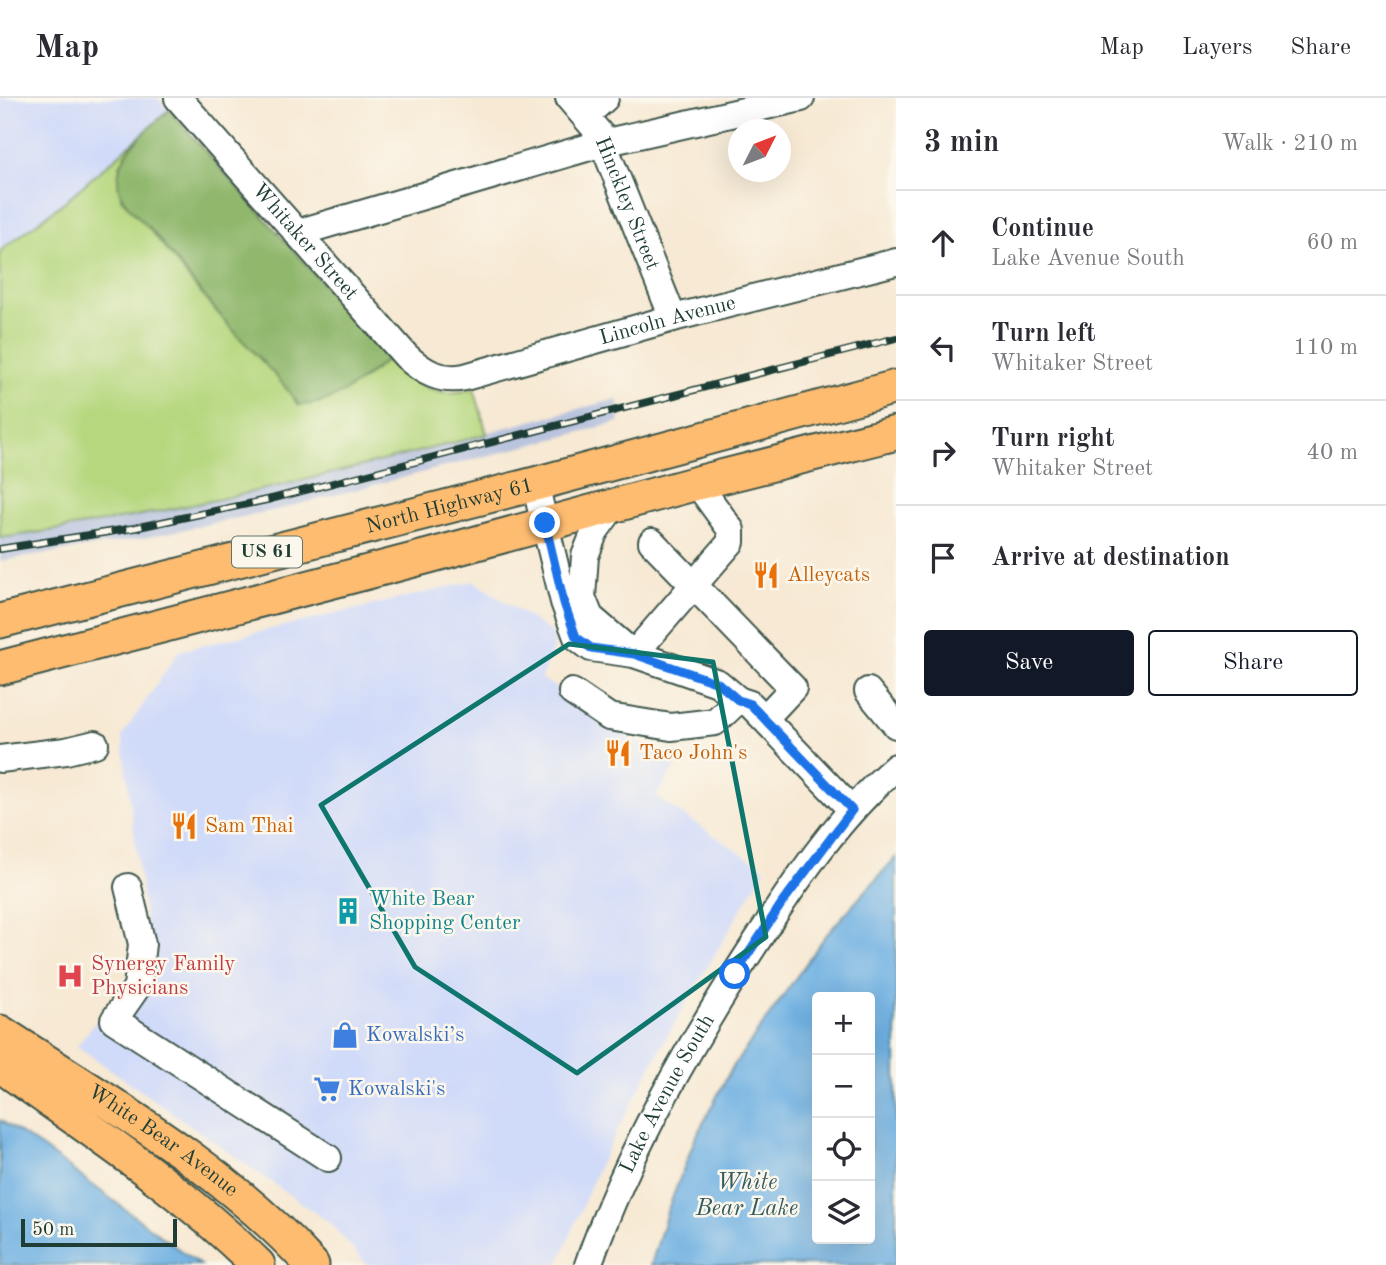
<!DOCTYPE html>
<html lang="en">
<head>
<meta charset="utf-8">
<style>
	:root { --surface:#fff; --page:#f7f7f7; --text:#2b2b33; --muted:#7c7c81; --line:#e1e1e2; --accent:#111827 }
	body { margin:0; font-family:"Old Standard TT",serif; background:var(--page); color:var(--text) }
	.controls { position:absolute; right:21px; bottom:21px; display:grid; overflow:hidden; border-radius:7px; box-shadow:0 7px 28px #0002 }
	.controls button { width:63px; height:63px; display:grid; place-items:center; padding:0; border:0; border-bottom:2px solid var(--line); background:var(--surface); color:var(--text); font:35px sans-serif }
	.compass { position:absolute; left:728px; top:21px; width:63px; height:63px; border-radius:50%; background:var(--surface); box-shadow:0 7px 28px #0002; rotate:48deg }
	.scale { position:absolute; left:21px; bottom:18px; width:156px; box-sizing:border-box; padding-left:7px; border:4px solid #1f3d34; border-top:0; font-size:19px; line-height:24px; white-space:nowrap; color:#1f3d34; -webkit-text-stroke:5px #fbf7ec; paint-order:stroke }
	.stop { position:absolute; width:21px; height:21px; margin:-16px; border:5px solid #1a73e8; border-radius:50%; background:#fff }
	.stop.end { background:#1a73e8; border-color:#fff; box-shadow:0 2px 7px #0008 }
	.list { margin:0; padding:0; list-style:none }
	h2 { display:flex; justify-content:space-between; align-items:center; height:91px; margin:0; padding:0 28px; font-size:30px }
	h2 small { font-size:23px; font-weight:400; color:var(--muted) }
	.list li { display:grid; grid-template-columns:46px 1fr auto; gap:21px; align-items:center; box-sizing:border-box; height:105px; padding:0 28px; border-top:2px solid var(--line) }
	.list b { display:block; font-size:26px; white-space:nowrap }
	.list p { margin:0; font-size:23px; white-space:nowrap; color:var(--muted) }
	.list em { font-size:23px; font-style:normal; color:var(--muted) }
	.actions { display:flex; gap:14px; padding:21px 28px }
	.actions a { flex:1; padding:16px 0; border:2px solid var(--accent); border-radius:7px; text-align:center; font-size:24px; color:var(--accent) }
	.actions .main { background:var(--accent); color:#fff }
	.icon { flex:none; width:38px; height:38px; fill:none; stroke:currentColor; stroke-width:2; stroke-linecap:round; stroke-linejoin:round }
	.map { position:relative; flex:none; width:896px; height:1167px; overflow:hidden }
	header { display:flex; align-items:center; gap:42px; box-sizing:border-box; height:98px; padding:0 35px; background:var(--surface); border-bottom:2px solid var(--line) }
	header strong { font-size:33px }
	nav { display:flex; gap:38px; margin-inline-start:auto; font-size:24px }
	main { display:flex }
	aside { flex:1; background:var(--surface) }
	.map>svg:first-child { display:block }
</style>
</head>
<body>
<header>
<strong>Map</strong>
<nav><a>Map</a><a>Layers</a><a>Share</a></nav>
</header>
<main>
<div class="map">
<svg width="896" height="1167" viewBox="0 0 896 1167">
	<rect width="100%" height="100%" fill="#fbf7ec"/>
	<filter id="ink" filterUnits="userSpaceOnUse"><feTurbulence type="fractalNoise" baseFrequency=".0143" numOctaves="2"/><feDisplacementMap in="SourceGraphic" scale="14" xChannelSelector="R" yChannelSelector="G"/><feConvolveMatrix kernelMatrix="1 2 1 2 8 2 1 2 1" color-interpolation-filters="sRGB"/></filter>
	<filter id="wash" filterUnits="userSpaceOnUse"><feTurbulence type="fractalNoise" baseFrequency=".00686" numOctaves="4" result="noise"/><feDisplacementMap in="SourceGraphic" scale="28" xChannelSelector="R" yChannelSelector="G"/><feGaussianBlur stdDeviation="1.57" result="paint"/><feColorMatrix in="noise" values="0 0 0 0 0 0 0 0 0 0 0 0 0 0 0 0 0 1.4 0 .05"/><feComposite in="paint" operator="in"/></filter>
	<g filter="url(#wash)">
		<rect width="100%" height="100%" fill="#f7e9d3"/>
		<path fill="#d0daf9" d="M0 0H158L229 80 0 280Z
			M474 483 552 535 555 545 541 580 676 668 656 699 765 771 666 940 599 1068 558 1167H367L331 1126 77 948 149 855 122 638 179 553Z"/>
		<path fill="#bac4de" d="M617 301 620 324 276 412 139 441 0 463V439L360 367Z"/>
		<path fill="#b6d77e" stroke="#6a8a59" stroke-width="2" d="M143 36 120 67 121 101C153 130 177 168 206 201 236 236 273 268 298 307L361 283 389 260C411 285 440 303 474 290L487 336C326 378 165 418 0 440V153L63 105Z"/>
		<path fill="#90b86d" stroke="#587a50" stroke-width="2" d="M169 12 389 260C362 282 335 307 299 307 280 279 254 256 232 231 205 201 182 170 157 139 144 123 118 105 118 84 117 54 149 30 169 12Z"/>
		<path fill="#6eb0e2" stroke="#46768b" stroke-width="2" fill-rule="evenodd" d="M896 759V1167H651L667 1114 695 1041 730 973 826 837ZM817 899H870V1141H817Z
			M0 1022 44 1051 200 1167H0Z"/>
	</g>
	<g filter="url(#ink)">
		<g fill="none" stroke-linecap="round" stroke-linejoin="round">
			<defs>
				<g id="minor">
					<path id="s1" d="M178 0 406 258C423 274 441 284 465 279L673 220 896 164"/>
					<path id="s2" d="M569 0 599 35 673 220"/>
					<path d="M585 18 605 0"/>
					<path d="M297 135 603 45 801 0"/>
					<path d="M535 386 564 504 577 539 591 550 634 556 718 585 738 602 750 606 852 712"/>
					<path d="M614 407 595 433 585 458 582 499 590 519 632 555"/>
					<path d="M652 444 793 590 765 620"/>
					<path d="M634 556 731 444V432L697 385"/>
					<path d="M868 593 896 627"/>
					<path d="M572 594 609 619 671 629 715 624 738 602"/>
					<path d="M0 661 66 653 95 646"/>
					<path d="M128 789 142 846 137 889 114 922 328 1060"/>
					<path id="s3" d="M588 1167C629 1050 692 942 760 838 799 778 841 716 896 669"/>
				</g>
				<g id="major">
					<path id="s4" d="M0 523 535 386 896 289"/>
					<path d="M0 570 429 458 697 385 896 335"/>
					<path id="s5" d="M0 934C109 1005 224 1070 312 1167"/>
					<path d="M0 967C89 1031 180 1090 258 1167"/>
				</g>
			</defs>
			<use href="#minor" stroke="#3f574c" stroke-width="30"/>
			<use href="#major" stroke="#3f574c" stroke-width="37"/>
			<use href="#minor" stroke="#fff" stroke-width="26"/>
			<use href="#major" stroke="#febc71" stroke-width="33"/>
			<defs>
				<path id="rail" d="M0 451 134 430 271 401 896 240"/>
			</defs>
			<use href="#rail" stroke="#1f3d34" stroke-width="8"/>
			<use href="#rail" stroke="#fbf7ec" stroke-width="5" stroke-dasharray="16" stroke-linecap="butt"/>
		</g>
	</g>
	<g fill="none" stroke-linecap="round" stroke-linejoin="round" filter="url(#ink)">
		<path stroke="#1a73e8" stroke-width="9" d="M545 425 564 505 576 539 591 550 634 556 718 585 738 602 750 606 852 712 782 805 735 876"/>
	</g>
	<path fill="none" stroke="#0f766e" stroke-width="5" stroke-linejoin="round" d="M569 546 713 564 766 839 577 975 415 869 321 707Z"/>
	<defs>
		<symbol id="restaurant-bare" viewBox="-9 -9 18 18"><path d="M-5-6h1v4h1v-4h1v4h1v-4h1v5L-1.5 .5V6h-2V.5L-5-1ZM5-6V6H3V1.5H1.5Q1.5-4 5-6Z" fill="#e8710a" stroke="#fbf7ec" stroke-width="2.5" paint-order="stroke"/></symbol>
		<symbol id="building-bare" viewBox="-9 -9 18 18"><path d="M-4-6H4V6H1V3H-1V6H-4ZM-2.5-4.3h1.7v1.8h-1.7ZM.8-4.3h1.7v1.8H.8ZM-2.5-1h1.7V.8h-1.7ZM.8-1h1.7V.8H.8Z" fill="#0f9aa8" stroke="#fbf7ec" stroke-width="2.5" paint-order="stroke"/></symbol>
		<symbol id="hospital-bare" viewBox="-9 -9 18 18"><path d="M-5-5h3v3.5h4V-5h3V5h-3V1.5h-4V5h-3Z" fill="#e0444e" stroke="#fbf7ec" stroke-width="2.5" paint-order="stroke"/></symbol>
		<symbol id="shop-bare" viewBox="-9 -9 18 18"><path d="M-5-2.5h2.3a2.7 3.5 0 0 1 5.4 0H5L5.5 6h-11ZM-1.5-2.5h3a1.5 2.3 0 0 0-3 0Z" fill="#3f7fe0" stroke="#fbf7ec" stroke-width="2.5" paint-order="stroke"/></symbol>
		<symbol id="supermarket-bare" viewBox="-9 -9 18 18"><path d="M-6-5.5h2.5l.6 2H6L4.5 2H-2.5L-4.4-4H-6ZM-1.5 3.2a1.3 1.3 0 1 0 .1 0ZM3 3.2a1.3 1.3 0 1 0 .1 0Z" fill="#3f7fe0" stroke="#fbf7ec" stroke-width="2.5" paint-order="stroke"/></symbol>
	</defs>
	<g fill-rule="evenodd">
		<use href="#restaurant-bare" x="747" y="458" width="38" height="38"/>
		<use href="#restaurant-bare" x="599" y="636" width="38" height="38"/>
		<use href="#restaurant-bare" x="165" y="709" width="38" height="38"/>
		<use href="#building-bare" x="329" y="794" width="38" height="38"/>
		<use href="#hospital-bare" x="51" y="859" width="38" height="38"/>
		<use href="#shop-bare" x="326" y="918" width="38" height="38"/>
		<use href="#supermarket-bare" x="308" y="972" width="38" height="38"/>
	</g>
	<g text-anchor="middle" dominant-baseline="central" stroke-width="5" stroke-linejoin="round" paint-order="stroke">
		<rect fill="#fbf7ec" stroke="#61756b" stroke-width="2" x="232" y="438.5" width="70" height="31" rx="5"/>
		<g font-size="19" font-weight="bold" fill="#1f3d34">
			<text x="267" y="454">US 61</text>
		</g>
		<g font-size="21" fill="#1f3d34" stroke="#fbf7ec">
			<text stroke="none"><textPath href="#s2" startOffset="122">Hinckley Street</textPath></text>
			<text stroke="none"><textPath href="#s1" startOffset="192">Whitaker Street</textPath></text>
			<text stroke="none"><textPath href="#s1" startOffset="620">Lincoln Avenue</textPath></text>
			<text stroke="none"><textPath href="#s4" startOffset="464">North Highway 61</textPath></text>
			<text stroke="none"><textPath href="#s3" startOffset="189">Lake Avenue South</textPath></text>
			<text stroke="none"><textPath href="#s5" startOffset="196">White Bear Avenue</textPath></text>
		</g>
		<g font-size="21" fill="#c56008" stroke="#fbf7ec" text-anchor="start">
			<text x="787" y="477">Alleycats</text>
			<text x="639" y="655">Taco John's</text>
			<text x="205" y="728">Sam Thai</text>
		</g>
		<g font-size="21" fill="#0d838f" stroke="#fbf7ec" text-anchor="start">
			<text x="369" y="801">White Bear<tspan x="369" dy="24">Shopping Center</tspan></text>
		</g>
		<g font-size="21" fill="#be3a42" stroke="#fbf7ec" text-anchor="start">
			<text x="91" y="866">Synergy Family<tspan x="91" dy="24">Physicians</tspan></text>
		</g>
		<g font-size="21" fill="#366cbe" stroke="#fbf7ec" text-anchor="start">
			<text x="366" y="937">Kowalski’s</text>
			<text x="348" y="991">Kowalski's</text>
		</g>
		<g font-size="23" font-style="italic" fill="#335a60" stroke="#fbf7ec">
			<text x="747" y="1084">White<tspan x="747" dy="26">Bear Lake</tspan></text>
		</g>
	</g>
</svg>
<div class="controls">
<button>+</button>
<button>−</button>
<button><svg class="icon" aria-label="locate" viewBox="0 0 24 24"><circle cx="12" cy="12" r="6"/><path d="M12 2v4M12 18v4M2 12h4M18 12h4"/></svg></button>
<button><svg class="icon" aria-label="layers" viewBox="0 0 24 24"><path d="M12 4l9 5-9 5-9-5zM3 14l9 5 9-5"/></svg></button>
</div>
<svg class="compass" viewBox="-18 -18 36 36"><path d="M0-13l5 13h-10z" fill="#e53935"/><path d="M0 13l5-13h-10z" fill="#7c7c81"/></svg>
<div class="scale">50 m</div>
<div class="stop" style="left:735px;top:876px"></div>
<div class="stop end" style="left:545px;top:425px"></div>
</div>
<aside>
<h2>3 min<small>Walk · 210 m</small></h2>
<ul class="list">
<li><svg class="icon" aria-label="ahead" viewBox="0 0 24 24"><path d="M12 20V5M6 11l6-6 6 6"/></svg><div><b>Continue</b><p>Lake Avenue South</p></div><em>60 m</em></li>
<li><svg class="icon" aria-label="left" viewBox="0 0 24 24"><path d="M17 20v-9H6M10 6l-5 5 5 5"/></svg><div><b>Turn left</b><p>Whitaker Street</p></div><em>110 m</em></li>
<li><svg class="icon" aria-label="right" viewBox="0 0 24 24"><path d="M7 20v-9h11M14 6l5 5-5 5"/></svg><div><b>Turn right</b><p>Whitaker Street</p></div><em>40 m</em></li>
<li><svg class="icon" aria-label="arrive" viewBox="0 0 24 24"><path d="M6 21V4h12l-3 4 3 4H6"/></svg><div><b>Arrive at destination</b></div></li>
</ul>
<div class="actions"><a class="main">Save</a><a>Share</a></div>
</aside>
</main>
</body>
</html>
